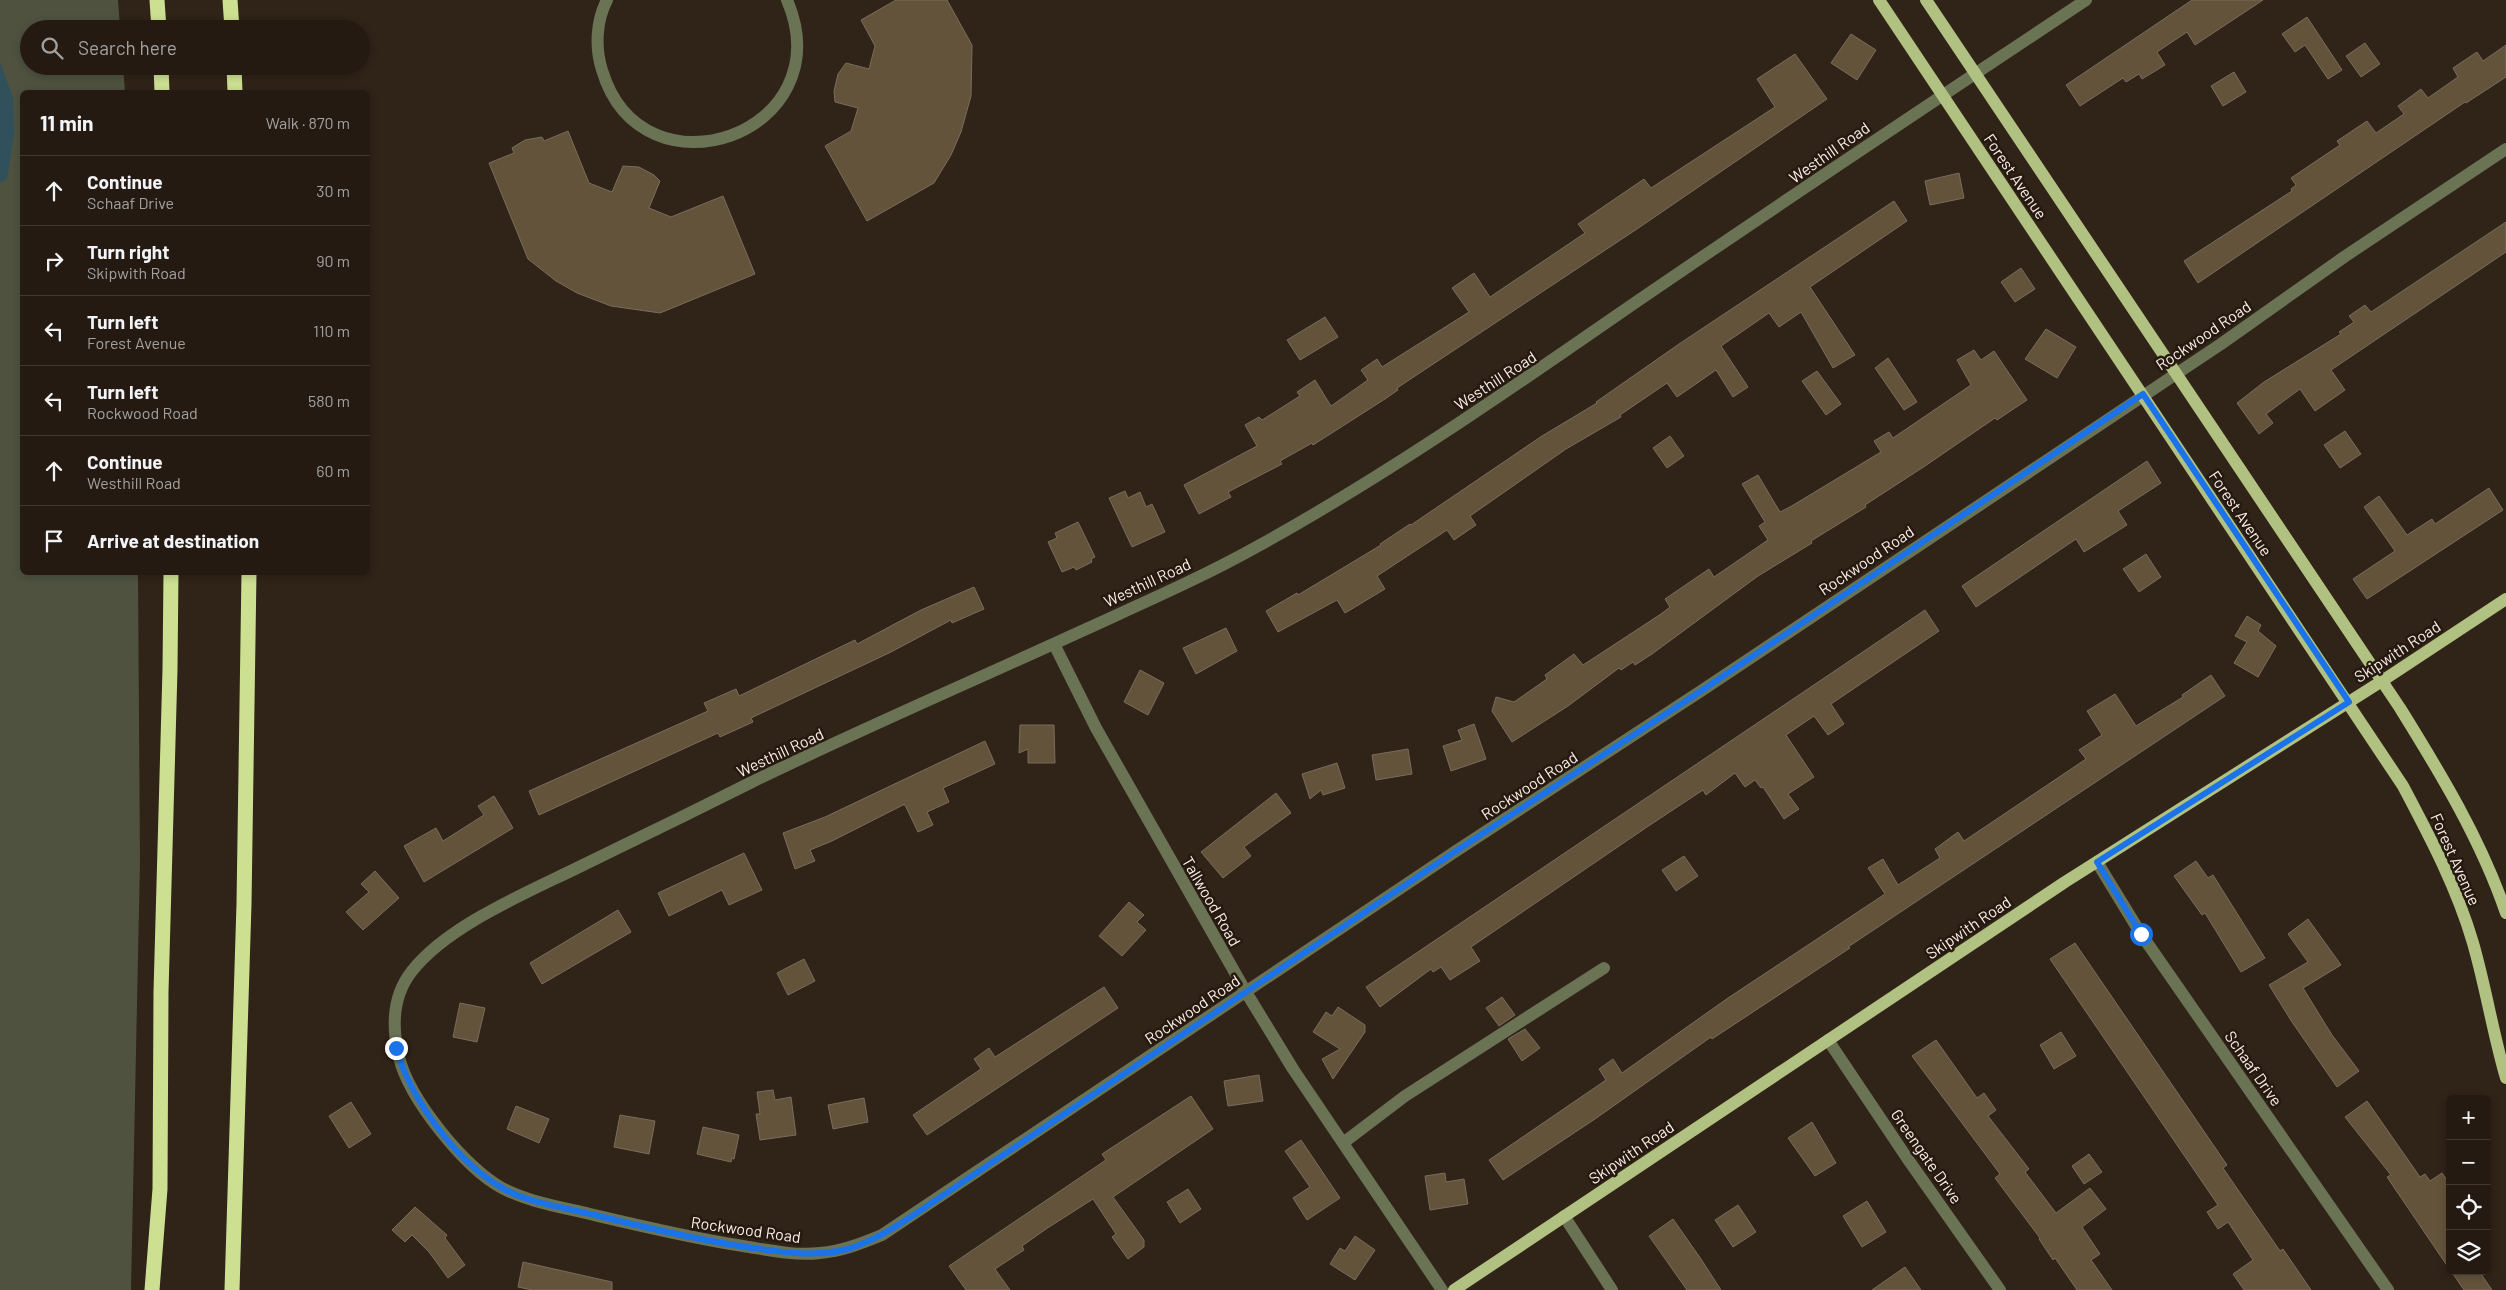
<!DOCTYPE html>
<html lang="en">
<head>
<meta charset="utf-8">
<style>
	:root { --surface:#241a12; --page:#2c231b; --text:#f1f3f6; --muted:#a3a19f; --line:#413832 }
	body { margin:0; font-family:Barlow,sans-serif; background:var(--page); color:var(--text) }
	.controls { position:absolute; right:15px; bottom:15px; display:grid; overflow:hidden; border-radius:8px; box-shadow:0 2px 8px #0003 }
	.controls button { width:45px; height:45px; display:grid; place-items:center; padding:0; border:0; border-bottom:1px solid var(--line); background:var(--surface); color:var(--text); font:25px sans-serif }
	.stop { position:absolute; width:15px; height:15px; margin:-11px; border:4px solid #1a73e8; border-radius:50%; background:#fff }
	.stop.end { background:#1a73e8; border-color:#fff; box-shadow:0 1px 5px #0008 }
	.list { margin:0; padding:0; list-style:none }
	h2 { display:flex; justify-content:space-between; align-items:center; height:65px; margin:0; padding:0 20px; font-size:21px }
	h2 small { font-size:16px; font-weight:400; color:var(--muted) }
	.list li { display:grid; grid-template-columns:32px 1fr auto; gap:15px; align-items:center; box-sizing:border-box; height:70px; padding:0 20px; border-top:1px solid var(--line) }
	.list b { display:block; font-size:19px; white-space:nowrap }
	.list p { margin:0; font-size:16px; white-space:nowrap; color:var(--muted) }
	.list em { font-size:16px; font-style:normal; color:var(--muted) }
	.icon { flex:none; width:28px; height:28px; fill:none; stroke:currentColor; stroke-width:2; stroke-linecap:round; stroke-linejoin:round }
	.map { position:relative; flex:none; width:2506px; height:1290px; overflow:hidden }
	.search { position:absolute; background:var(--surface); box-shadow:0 2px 8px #0003; left:20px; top:20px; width:350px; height:55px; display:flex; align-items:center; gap:12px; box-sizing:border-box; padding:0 18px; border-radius:28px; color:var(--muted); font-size:19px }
	.panel { position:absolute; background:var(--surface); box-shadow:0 2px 8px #0003; left:20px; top:90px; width:350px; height:485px; border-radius:8px }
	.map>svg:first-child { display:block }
</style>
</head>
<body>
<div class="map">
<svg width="2506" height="1290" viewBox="0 0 2506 1290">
	<rect width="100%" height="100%" fill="#302318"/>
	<path fill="#4e523f" d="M0 0H118L120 29H29V66H123L125 92H22V572L138 573 140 862 131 1290H0Z"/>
	<path fill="#30515b" d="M0 62 13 98 14 135 7 180 0 182Z"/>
	<path fill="#64533b" stroke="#786d5d" d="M896 0H947L972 45 971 96 961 132 951 155 934 183 867 221 825 146 851 131 858 108 835 102 834 91 838 74 846 63 869 69 875 46 861 20Z
		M2192 0H2263L2195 45 2187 32 2157 52 2165 65 2142 79 2139 74 2126 82 2123 78 2080 106 2066 85Z
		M2307 17 2342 70 2328 79 2305 45 2295 52 2282 34Z
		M1851 34 1876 50 1857 80 1831 63Z
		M2365 43 2380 64 2361 77 2346 56Z
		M2506 45V77L2466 103 2465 102 2198 283 2184 261 2292 191 2291 189 2296 185 2291 178 2340 145 2337 141 2367 121 2376 133 2404 114 2398 106 2421 89 2428 98 2458 77 2453 68 2477 52 2483 61Z
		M1795 54 1827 99 1637 229 1397 388 1398 390 1385 399 1313 445 1312 443 1280 461 1282 464 1228 492 1231 497 1199 514 1184 485 1257 446 1245 425 1259 417 1262 420 1300 396 1297 392 1315 380 1331 406 1368 380 1361 370 1377 359 1382 367 1469 312 1452 288 1474 273 1490 297 1585 233 1578 224 1644 179 1651 188 1775 107 1757 79Z
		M2234 72 2246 92 2223 106 2211 86Z
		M568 131 589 183 612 192 623 166 639 167 654 175 660 181 649 208 671 217 723 196 755 274 660 313 611 306 577 293 556 281 528 259 489 163 514 153 512 148 525 140 542 137 544 141Z
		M1959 173 1964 198 1930 205 1925 181Z
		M1894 201 1907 221 1810 287 1855 355 1833 368 1801 312 1779 327 1769 313 1721 346 1748 387 1733 397 1716 370 1677 397 1667 383 1620 415 1621 417 1566 449 1470 516 1476 525 1454 540 1447 530 1377 576 1385 589 1345 613 1337 600 1278 632 1266 611 1297 593 1298 595 1381 545 1380 544 1410 524 1411 525 1542 436 1597 403 1596 402 1679 344Z
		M2506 222V252L2331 370 2345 390 2315 411 2300 389 2266 414 2273 423 2259 434 2237 403 2264 382 2341 334 2339 332 2354 322 2349 316 2365 305 2371 312Z
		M2021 268 2035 289 2015 302 2001 282Z
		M1325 317 1338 337 1300 360 1287 340Z
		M2046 329 2076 347 2057 378 2025 359Z
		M1974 350 1981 360 1994 351 2027 400 1997 420 1995 418 1925 466 1865 505 1866 507 1811 541 1812 543 1758 576 1652 654 1635 665 1633 662 1621 670 1619 668 1568 706 1512 742 1492 711 1496 697 1514 702 1547 679 1545 675 1574 654 1583 665 1661 614 1670 607 1665 599 1709 569 1714 577 1768 540 1759 526 1765 522 1742 484 1758 475 1780 512 1790 507 1881 452 1874 441 1889 432 1893 438 1971 385 1957 360Z
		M1888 358 1917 402 1904 410 1875 368Z
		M1817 371 1841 404 1826 415 1802 381Z
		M2345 431 2361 454 2340 468 2324 445Z
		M1670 436 1684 456 1667 468 1653 448Z
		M2147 461 2161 483 2118 511 2127 525 2084 552 2076 539 1976 607 1962 586Z
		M2489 488 2503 510 2367 599 2353 579 2395 551 2364 507 2379 496 2407 535 2432 519 2435 524Z
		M1125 491 1128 498 1140 492 1146 507 1152 504 1165 532 1132 547 1109 498Z
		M1078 522 1095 557 1091 559 1092 562 1076 570 1074 567 1062 572 1048 542 1057 538 1055 533Z
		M2146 554 2161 577 2139 592 2123 569Z
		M974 587 984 609 952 623 951 620 891 652 751 718 753 722 720 737 718 733 539 815 529 791 708 711 704 703 736 689 739 696 855 640 857 644 921 610Z
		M1925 610 1939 631 1831 704 1844 724 1828 735 1814 716 1786 735 1814 777 1788 794 1799 809 1784 819 1763 787 1761 788 1755 780 1745 787 1735 773 1706 795 1703 790 1647 827 1471 947 1480 961 1450 980 1441 967 1433 972 1431 969 1380 1007 1366 987Z
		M2247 616 2261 625 2258 631 2276 646 2258 677 2234 663 2247 642 2235 636Z
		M1226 628 1237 651 1196 674 1183 648Z
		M1140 670 1164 683 1148 715 1124 702Z
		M2211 675 2225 696 1848 947 1850 948 1712 1039 1711 1037 1595 1119 1503 1180 1489 1160 1606 1080 1599 1069 1613 1059 1622 1073 1728 998 1885 894 1868 868 1883 859 1898 885 1940 858 1935 849 1958 832 1964 841 2086 759 2079 750 2102 735 2087 711 2115 694 2136 726 2183 697 2182 695Z
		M1474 724 1486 759 1451 771 1443 746 1462 740 1458 730Z
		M1020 725H1054L1055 763H1028V749L1019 753Z
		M985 741 995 764 943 788 949 802 927 812 933 825 918 832 905 805H903L832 841 810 850 815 861 795 869 783 833 825 817Z
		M1408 749 1412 774 1376 780 1372 755Z
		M1337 763 1345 788 1323 795 1321 790 1310 799 1302 774Z
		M1276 793 1291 813 1244 847 1251 856 1223 878 1201 852Z
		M494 796 513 828 424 882 404 846 436 828 443 841 484 815 478 806Z
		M744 853 762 890 729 905 722 890 669 916 658 893Z
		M1684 856 1698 876 1676 891 1662 870Z
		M2196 861 2208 878 2213 875 2265 958 2241 972 2205 913 2202 915 2174 876Z
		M375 871 399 898 363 930 346 912 369 892 361 884Z
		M1129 902 1144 915 1137 922 1146 930 1122 956 1099 936Z
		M618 910 631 932 542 984 530 963Z
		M2308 919 2341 965 2303 988 2332 1035 2359 1071 2337 1087 2292 1022 2269 985 2308 962 2288 934Z
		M2075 943 2227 1165 2223 1168 2280 1251 2283 1249 2311 1290H2244L2233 1274 2253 1260 2228 1222 2218 1229 2207 1212 2218 1205 2050 959Z
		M804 959 815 981 788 995 777 973Z
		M1104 987 1118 1008 927 1135 913 1115 981 1069 974 1059 989 1048 995 1057Z
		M1502 997 1515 1015 1499 1026 1486 1008Z
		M460 1003 485 1008 477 1042 453 1037Z
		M1338 1007 1365 1025V1032L1333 1079 1322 1059 1340 1049 1313 1032 1326 1012 1332 1016Z
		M1525 1029 1540 1048 1522 1061 1508 1039Z
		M2061 1032 2076 1056 2054 1069 2040 1045Z
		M1936 1040 1977 1098 1984 1093 1996 1110 1988 1116 2029 1169 2025 1172 2056 1213 2090 1188 2106 1209 2082 1227 2100 1254 2091 1260 2112 1290H2077L2055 1258 2053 1260 2039 1239 2040 1238 1995 1178 2000 1174 1912 1056Z
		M1259 1075 1263 1101 1228 1106 1224 1081Z
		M773 1090 775 1100 791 1097 796 1135 760 1140 756 1114H760L757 1092Z
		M1191 1096 1213 1129 1113 1197 1144 1240V1247L1128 1259 1112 1237 1116 1234 1093 1199 1046 1229 1022 1246 1024 1250 995 1269 1010 1290H966L949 1266 1106 1160 1102 1154Z
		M864 1098 868 1122 833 1129 828 1105Z
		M2367 1101 2420 1177 2425 1174 2430 1181 2442 1173 2450 1184V1270L2387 1177 2391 1175 2345 1117Z
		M351 1102 371 1134 349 1148 329 1116Z
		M516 1106 549 1119 539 1143 507 1129Z
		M620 1115 655 1121 649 1154 614 1147Z
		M1812 1122 1836 1163 1815 1176 1788 1138Z
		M703 1127 739 1135 734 1159 732 1158 731 1162 697 1154Z
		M1301 1140 1340 1198 1307 1220 1293 1198 1310 1187 1285 1151Z
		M2089 1154 2102 1172 2084 1184 2072 1166Z
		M1445 1173 1446 1182 1464 1179 1468 1204 1430 1210 1425 1176Z
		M1188 1189 1201 1209 1180 1223 1167 1202Z
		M1867 1201 1886 1232 1862 1247 1843 1216Z
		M1738 1205 1756 1232 1733 1247 1715 1220Z
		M415 1207 447 1235 445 1238 465 1265 448 1278 429 1252 412 1235 405 1242 392 1230Z
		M1673 1219 1701 1259 1721 1290H1687L1649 1236Z
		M1355 1236 1375 1250 1355 1280 1330 1264 1340 1248 1345 1251Z
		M523 1262 612 1282V1290H532L518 1287Z
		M1905 1267 1921 1290H1872Z
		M2451 1271H2479L2492 1290H2464Z"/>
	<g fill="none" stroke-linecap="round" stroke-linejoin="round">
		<path stroke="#6b7355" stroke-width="12" d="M607 0C596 21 595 48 602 70 642 204 844 134 787 0
			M2086 0C1927 106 1768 211 1610 320 1496 399 1381 478 1260 545 1203 577 1143 603 1084 630 973 681 861 729 752 782 694 811 635 840 577 868 526 893 447 926 412 971 392 996 392 1028 399 1057 409 1099 465 1168 502 1188 528 1202 561 1207 590 1214 641 1226 691 1238 743 1246 768 1250 794 1256 820 1253 843 1251 862 1243 882 1235L1456 851 1701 691 2221 344 2344 257 2506 149
			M1054 644 1096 728 1246 992 1293 1069 1442 1290
			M2097 862 2141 934 2388 1290
			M1828 1040 1907 1158 2000 1290
			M1343 1143 1405 1096 1604 968
			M1564 1216 1612 1290"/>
		<path stroke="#b1c181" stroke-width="12" d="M1879 0 2403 786C2430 837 2457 888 2473 943 2486 988 2493 1034 2506 1078
			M1926 0 2400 708C2441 774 2481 840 2506 913
			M1454 1290 2065 882 2382 681 2506 599"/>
		<path stroke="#cde092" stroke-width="15" d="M157 0 159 29
			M230 0 232 29
			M161 66 162 92
			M234 66 235 92
			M152 1290 160 1189 161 992 170 669 171 572
			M232 1290 244 904 249 572"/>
	</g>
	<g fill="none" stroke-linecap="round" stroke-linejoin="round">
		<path stroke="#1a73e8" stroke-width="6" d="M396 1048C411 1100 457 1163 504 1189 527 1202 565 1208 591 1214 643 1227 694 1239 746 1247 780 1252 817 1258 851 1248 884 1237 913 1215 942 1196L1456 851 1701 691 2143 394 2349 702 2097 862 2141 934"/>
	</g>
	<g text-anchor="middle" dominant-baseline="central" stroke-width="5" stroke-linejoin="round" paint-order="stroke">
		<g font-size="16" fill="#faf0e9" stroke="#26190f">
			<text transform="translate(1829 152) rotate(-35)">Westhill Road</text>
			<text transform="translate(2016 176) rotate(56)">Forest Avenue</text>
			<text transform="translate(2203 335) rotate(-34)">Rockwood Road</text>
			<text transform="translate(1495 380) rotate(-33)">Westhill Road</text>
			<text transform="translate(2241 513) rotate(56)">Forest Avenue</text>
			<text transform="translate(1866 560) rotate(-34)">Rockwood Road</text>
			<text transform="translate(1147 582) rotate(-25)">Westhill Road</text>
			<text transform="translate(2397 651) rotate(-33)">Skipwith Road</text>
			<text transform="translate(780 752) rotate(-25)">Westhill Road</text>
			<text transform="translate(1529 785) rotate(-33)">Rockwood Road</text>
			<text transform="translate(2456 859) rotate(66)">Forest Avenue</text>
			<text transform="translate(1212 901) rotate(60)">Tallwood Road</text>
			<text transform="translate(1968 927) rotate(-34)">Skipwith Road</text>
			<text transform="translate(1192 1009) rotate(-34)">Rockwood Road</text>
			<text transform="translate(2254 1068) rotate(55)">Schaaf Drive</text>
			<text transform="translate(1631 1152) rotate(-34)">Skipwith Road</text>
			<text transform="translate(1927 1156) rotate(55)">Greengate Drive</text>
			<text transform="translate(746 1229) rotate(8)">Rockwood Road</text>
		</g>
	</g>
</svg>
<div class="controls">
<button>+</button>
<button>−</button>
<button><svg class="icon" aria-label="locate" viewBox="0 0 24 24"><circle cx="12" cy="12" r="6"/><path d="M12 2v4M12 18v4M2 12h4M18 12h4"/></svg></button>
<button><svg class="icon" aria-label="layers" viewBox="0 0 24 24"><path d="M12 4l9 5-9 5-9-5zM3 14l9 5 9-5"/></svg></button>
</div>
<div class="stop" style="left:2141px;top:934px"></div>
<div class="stop end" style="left:396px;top:1048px"></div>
<div class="search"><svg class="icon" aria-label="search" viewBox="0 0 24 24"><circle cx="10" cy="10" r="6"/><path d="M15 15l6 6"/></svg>Search here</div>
<section class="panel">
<h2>11 min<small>Walk · 870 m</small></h2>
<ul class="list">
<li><svg class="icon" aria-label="ahead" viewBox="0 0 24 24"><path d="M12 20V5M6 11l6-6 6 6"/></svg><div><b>Continue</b><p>Schaaf Drive</p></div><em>30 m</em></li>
<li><svg class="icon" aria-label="right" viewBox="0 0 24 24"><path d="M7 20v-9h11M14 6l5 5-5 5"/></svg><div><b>Turn right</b><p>Skipwith Road</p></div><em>90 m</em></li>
<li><svg class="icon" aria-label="left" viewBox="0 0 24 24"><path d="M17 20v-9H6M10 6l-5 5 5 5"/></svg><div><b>Turn left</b><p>Forest Avenue</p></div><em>110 m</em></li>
<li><svg class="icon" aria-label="left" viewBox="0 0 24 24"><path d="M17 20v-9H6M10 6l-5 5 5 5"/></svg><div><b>Turn left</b><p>Rockwood Road</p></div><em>580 m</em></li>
<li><svg class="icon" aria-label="ahead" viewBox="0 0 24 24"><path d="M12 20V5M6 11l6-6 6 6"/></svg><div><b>Continue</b><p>Westhill Road</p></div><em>60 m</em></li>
<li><svg class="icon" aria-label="arrive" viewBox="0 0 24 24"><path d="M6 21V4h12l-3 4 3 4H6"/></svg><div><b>Arrive at destination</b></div></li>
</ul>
</section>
</div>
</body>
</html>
